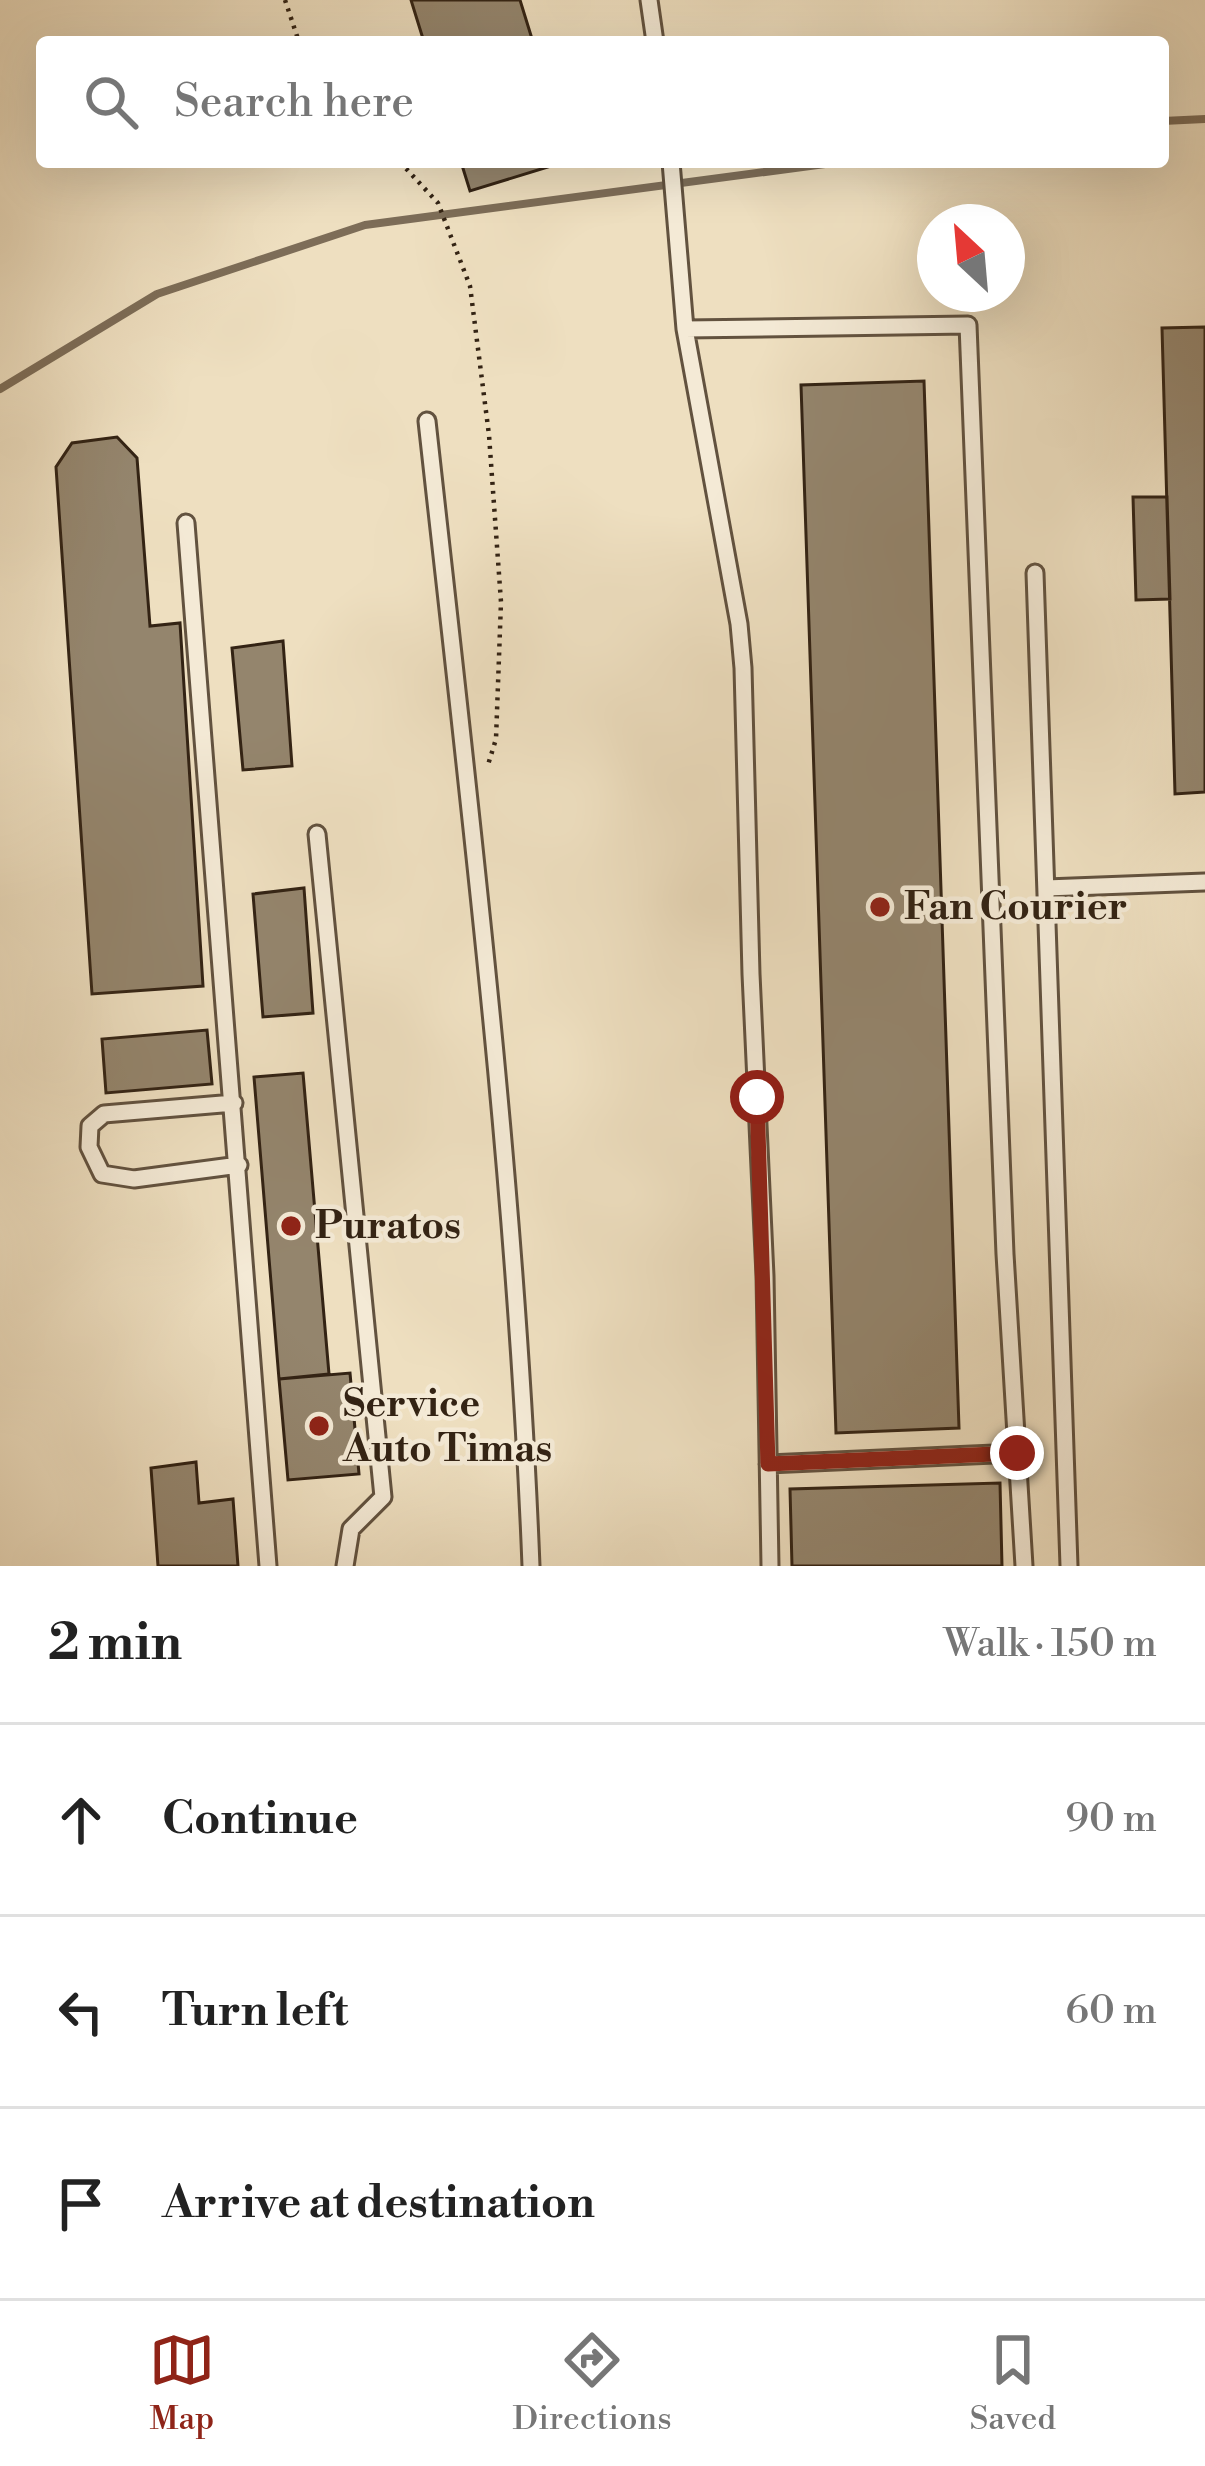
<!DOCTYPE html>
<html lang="en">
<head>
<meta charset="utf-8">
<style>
	:root { --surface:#fff; --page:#f2f2f2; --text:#222; --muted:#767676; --line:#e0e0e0; --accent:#8f2418 }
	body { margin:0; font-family:"Libre Bodoni",serif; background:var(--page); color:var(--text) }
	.compass { position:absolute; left:917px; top:204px; width:108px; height:108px; border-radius:50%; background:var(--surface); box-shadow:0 12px 48px #0002; rotate:334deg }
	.stop { position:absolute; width:36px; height:36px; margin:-27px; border:9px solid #8f2418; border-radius:50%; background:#fff }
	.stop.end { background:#8f2418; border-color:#fff; box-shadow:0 3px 12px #0008 }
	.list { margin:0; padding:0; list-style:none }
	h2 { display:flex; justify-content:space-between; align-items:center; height:156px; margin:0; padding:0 48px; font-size:51px }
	h2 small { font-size:39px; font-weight:400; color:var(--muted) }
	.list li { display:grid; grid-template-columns:78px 1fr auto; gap:36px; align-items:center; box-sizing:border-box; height:192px; padding:0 48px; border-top:3px solid var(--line) }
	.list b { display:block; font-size:45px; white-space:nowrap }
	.list em { font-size:39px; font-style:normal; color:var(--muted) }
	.icon { flex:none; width:66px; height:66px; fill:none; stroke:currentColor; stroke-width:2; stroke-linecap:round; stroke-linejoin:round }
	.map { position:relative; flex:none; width:1205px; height:1566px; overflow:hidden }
	.search { position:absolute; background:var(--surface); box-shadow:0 12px 48px #0002; left:36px; right:36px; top:36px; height:132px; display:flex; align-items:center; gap:30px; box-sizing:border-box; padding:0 42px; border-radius:12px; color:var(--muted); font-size:45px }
	.sheet { height:732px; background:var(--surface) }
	nav { display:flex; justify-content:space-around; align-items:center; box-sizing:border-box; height:168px; border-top:3px solid var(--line); background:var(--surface); font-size:33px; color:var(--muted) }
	nav a { display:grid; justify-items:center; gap:6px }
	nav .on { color:var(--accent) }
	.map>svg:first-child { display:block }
</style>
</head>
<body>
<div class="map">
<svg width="1205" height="1566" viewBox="0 0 1205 1566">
	<rect width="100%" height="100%" fill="#eedfc0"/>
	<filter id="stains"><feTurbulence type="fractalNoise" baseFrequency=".00167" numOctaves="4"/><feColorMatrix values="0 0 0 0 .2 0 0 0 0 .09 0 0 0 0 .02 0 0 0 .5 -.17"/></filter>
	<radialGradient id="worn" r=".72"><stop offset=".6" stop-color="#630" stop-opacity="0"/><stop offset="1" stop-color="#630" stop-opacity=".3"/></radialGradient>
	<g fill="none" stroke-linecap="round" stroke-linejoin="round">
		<path stroke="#7d6d58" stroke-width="8" d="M1163 121 1205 119
			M0 389 157 294 365 225 840 162"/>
	</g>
	<path fill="#94856d" stroke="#332314" stroke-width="3" d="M411 0H520L533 42H424Z
		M461 162H564L470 191Z
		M1205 327V792L1175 794 1162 328Z
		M924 381 959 1428 836 1433 801 385Z
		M117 437 137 458 150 626 180 623 203 986 92 994 56 467 72 443Z
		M1133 497H1167L1170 599 1136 600Z
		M283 641 292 766 243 770 232 648Z
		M304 888 313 1013 263 1017 253 894Z
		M207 1030 212 1084 106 1093 102 1039Z
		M303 1073 329 1374 279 1379 254 1077Z
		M350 1373 359 1474 288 1480 279 1379Z
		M196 1462 199 1503 233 1499 238 1566H158L151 1468Z
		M1000 1483 1002 1566H792L790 1489Z"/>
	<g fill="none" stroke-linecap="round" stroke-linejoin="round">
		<defs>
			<path id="lane" d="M649 0 655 42
				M671 162 685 329 968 325 1005 1254 1024 1566
				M685 329 739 624 743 668 751 974 765 1276 770 1566
				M427 421C469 802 516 1183 531 1566
				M186 523 268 1566
				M1035 573 1069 1566
				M317 834 383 1497 351 1529 345 1566
				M1046 888 1205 882
				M234 1103 104 1114 90 1126 89 1147 102 1174 134 1179 239 1165
				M768 1464 1017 1453"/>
		</defs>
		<use href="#lane" stroke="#62523f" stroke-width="21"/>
		<path stroke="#332314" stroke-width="4.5" stroke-dasharray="3 6" stroke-linecap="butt" d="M285 0 299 42
			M400 162 438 203 470 286 489 435 501 602 496 739 487 768"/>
		<use href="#lane" stroke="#f4ead6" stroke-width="15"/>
	</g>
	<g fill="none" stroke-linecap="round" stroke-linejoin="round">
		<path stroke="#8f2418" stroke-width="15" d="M757 1097 768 1464 1017 1453"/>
	</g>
	<g fill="#8f2418" stroke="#f4ead6" stroke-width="4.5">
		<circle cx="880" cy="907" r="12"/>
		<circle cx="291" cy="1226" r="12"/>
		<circle cx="319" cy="1426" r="12"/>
	</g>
	<g text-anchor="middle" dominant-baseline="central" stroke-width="9" stroke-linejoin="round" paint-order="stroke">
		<g font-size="39" font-weight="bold" fill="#332314" stroke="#f4ead6" text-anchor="start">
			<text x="904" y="907">Fan Courier</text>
			<text x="315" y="1226">Puratos</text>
			<text x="343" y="1404">Service<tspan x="343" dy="45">Auto Timas</tspan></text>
		</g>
	</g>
	<rect width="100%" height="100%" filter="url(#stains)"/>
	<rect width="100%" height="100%" fill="url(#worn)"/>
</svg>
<svg class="compass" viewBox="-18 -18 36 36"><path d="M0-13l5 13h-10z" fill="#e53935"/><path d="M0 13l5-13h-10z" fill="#767676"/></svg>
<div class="stop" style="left:757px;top:1097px"></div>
<div class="stop end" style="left:1017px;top:1453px"></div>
<div class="search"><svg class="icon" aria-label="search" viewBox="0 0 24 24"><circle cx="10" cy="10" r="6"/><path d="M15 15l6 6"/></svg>Search here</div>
</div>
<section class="sheet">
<h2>2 min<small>Walk · 150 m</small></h2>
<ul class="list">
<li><svg class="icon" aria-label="ahead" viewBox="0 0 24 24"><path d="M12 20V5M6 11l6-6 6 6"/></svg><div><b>Continue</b></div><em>90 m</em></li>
<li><svg class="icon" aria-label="left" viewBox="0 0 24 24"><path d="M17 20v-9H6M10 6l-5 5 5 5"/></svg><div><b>Turn left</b></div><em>60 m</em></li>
<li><svg class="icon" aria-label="arrive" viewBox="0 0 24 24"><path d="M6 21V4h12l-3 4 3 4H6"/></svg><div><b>Arrive at destination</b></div></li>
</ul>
</section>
<nav>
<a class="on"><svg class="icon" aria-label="map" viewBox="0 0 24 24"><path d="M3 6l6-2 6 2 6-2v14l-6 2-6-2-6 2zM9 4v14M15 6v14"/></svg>Map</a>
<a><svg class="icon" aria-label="directions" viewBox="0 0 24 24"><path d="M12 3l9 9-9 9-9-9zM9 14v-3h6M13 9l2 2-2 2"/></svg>Directions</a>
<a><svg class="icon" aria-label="saved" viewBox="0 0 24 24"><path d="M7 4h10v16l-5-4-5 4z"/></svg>Saved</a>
</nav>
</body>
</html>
